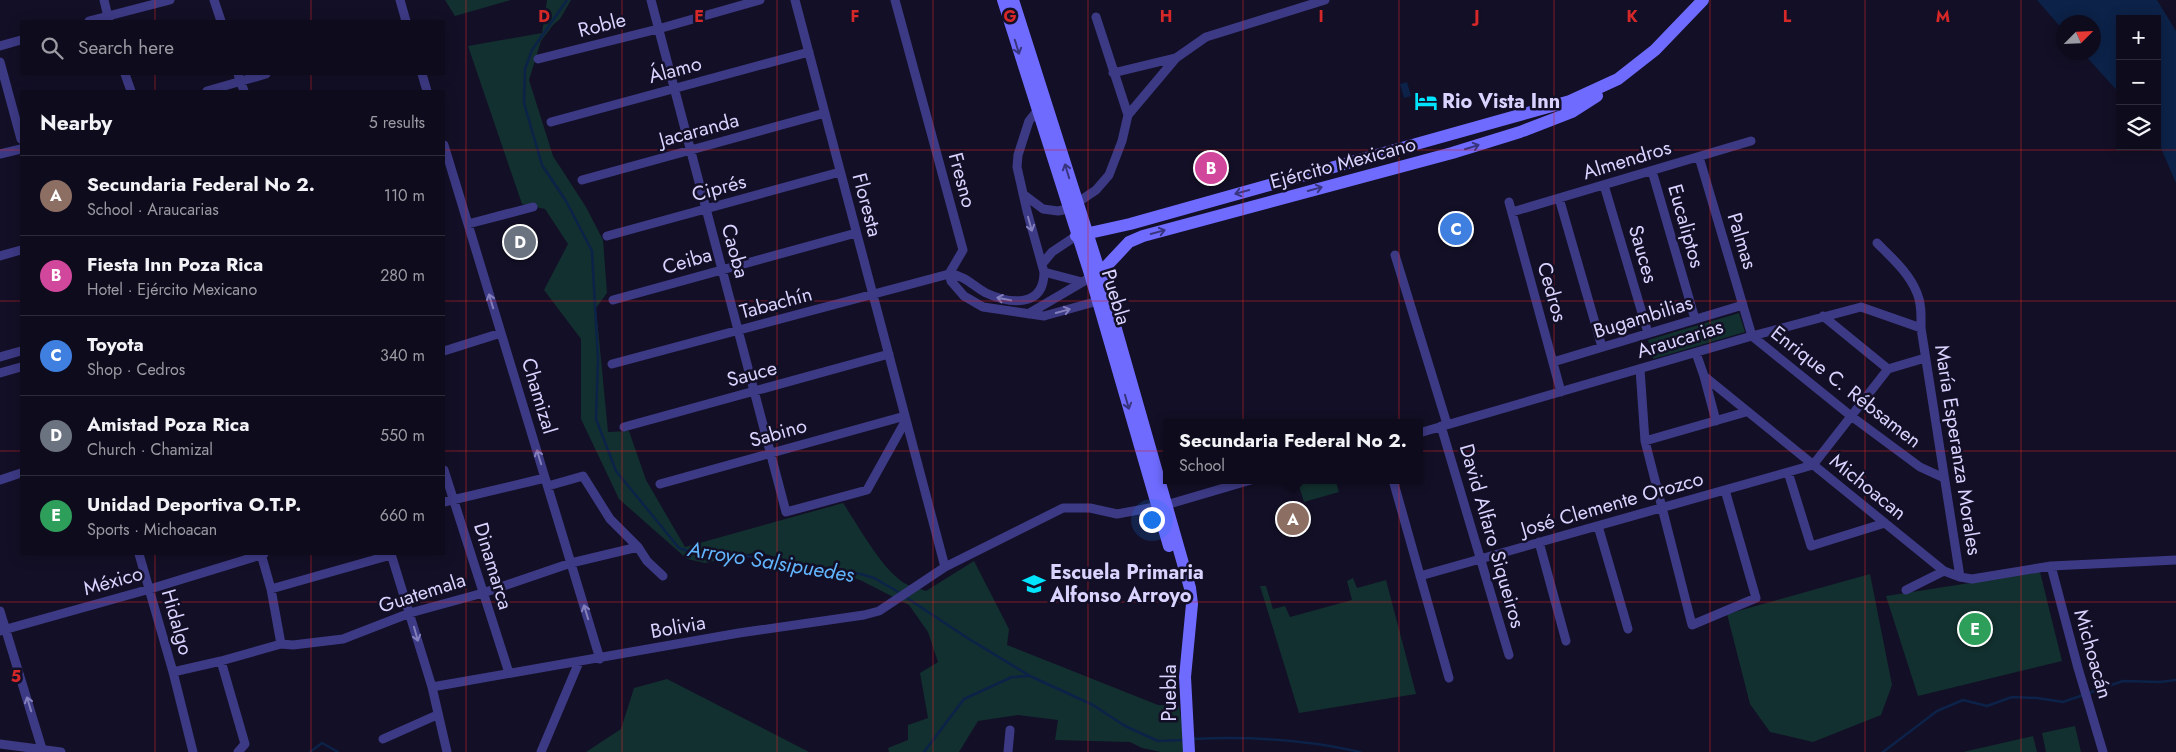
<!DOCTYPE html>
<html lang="en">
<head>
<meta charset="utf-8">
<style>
	:root { --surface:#0e0b1c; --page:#171425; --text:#f1f3f6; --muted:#9b9ba3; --line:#2e2b3b; --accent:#0b8043 }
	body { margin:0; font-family:Jost,sans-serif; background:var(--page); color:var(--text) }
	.controls { position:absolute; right:15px; top:15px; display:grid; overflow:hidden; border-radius:0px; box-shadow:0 2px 12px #0003 }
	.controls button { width:45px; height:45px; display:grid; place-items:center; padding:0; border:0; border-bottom:1px solid var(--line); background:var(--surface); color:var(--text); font:25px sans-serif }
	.compass { position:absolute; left:2056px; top:15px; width:45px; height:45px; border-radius:50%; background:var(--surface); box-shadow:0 2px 12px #0003; rotate:66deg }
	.you { position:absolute; left:1151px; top:519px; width:18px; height:18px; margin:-12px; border:4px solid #fff; border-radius:50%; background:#1a73e8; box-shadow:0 0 0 8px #1a73e833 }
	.badge { display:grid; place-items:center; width:32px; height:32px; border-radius:50%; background:var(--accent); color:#fff; font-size:16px; font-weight:700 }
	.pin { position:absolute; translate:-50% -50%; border:2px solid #fff; box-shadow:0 1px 5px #0006 }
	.popup { position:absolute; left:1163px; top:419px; width:260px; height:65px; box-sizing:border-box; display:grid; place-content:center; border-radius:0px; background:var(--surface); filter:drop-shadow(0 1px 4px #0005); font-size:16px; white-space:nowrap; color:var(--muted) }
	.popup b { font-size:19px; color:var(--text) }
	.popup::after { content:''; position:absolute; left:50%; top:100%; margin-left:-10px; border:10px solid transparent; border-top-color:var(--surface) }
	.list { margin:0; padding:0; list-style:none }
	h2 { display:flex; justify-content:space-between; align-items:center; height:65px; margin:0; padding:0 20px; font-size:21px }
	h2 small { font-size:16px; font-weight:400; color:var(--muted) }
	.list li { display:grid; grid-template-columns:32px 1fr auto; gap:15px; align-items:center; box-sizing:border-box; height:80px; padding:0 20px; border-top:1px solid var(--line) }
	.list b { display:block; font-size:19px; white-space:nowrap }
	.list p { margin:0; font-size:16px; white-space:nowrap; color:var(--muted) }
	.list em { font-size:16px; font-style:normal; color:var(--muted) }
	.icon { flex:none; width:28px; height:28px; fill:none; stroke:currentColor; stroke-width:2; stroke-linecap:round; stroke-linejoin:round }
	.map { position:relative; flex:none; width:2176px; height:752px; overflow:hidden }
	.search { position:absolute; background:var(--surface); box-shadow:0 2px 12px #0003; left:20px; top:20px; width:425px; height:55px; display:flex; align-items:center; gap:12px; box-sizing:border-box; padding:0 18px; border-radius:0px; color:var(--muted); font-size:19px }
	.panel { position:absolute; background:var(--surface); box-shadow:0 2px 12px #0003; left:20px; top:90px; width:425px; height:465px; border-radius:0px }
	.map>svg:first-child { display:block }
</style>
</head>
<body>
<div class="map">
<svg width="2176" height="752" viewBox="0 0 2176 752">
	<rect width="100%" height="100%" fill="#130f26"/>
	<path fill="#12302f" d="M445 0H511L455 16Z
		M547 0H571L560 19 553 25 541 41 529 80 553 156 586 207 603 240 607 293 596 308 608 432 629 431 646 480 685 547 843 503C858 525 884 574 908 585 914 587 920 589 926 591L974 561 1009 629 1007 645 1158 705 1179 706 1186 752H1161L1142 748 1130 742 1055 740 1058 720 1018 715 978 721 959 752H889L888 748 908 740V725L928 718 920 673 938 662 928 632 909 605 860 580 758 552 705 563 687 559 619 499 581 419V339L544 290 568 244 545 209 522 204 468 46 542 33Z
		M1739 313 1745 332 1653 359 1648 340Z
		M1297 480H1343L1336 482 1339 492 1304 502Z
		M2040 572 2062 661 1918 696 1886 596Z
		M1870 574 1892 685 1881 715 1813 742 1770 732 1750 704 1727 614Z
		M1353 578 1357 588 1386 580 1416 694 1299 713 1260 586H1266L1273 609 1285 606 1290 617 1352 600 1347 581Z
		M667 679 809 752H810H586L621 729 634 688Z
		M2075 726 2081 752H2046L2042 733Z
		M2033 736 2037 752H1963Z"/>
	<path fill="#0c2248" d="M2037 0H2157L2176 31V183L2157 139V19H2120V94L2083 53 2094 52V22H2064L2063 30Z
		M1407 82 1411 96 1404 98 1400 84Z"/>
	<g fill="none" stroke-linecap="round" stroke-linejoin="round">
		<path stroke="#0c2248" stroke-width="2.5" d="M567 0 532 50 525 69 524 103 542 165 566 201 592 251 598 359 596 419 616 471 679 548 697 554 746 556 861 574 874 578 900 593
			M904 596 969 639 1030 676 1093 705 1125 726 1158 741 1185 740
			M1193 739C1251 736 1303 739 1360 752
			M310 752 322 743 338 752
			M924 752 964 699 1012 677 1029 676
			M1883 752 1937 711 1963 700 1987 706 2012 697 2037 698 2063 702 2123 681 2160 682 2176 680"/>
		<path stroke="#3d3a85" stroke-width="9" d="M104 0 109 21
			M214 0 221 21
			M400 0 406 21
			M651 0 786 512 867 490 906 420
			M795 0 945 567
			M895 0 963 250 949 274 951 281 964 296 983 307 1044 316 1098 301
			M1096 17 1128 115
			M89 21 170 0
			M0 46 21 40
			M538 59 658 29 760 0
			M0 62 21 139
			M1113 73 1175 58
			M125 74 131 91
			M238 74 244 91
			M422 74 427 91
			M207 91 266 74
			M551 122 809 52
			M444 145 600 659
			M0 154 21 149
			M1699 157 1752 336 1851 416 1920 467 1944 478
			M1652 171 1695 319
			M582 180 825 113
			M1604 185 1648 333
			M1023 194 1043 209 1058 211 1068 209 1096 190 1109 175 1122 141 1128 115 1176 58 1206 37 1325 0
			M1559 198 1602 347
			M1509 202 1561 392
			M1512 212 1751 141
			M468 224 533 207
			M607 236 840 172
			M1877 243C1892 258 1909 273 1917 293 1922 304 1921 317 1921 328L1960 577
			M1395 255 1447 424
			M0 256 21 250
			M1042 264 1052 252 1076 236
			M1044 272 1082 282
			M613 300 856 233
			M1028 314 1091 277
			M1823 316 1888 369
			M444 351 501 333
			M1696 353 1704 376 1944 571 1960 577 1972 579 2051 566 2176 560
			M0 357 21 351
			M1553 362 1743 305
			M612 364 949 274C965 275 973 286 986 293 1010 304 1044 308 1044 272L1027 211 1017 167 1018 155 1029 121 1037 111 1043 109
			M1640 369 1645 441 1692 625 1756 598 1725 490
			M0 373 21 367
			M1704 376 1716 421
			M1441 426 1509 655
			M624 427 889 354
			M1419 433 1752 336 1861 307 1921 328
			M1645 441 1746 412
			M444 470 509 673
			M1788 472 1811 546 1885 523
			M0 480 21 473
			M1393 480 1449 678
			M660 484 905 416
			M548 486 583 476 610 519 638 547 647 561 663 576
			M444 502 545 478
			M1598 526 1628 629
			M1539 542 1566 641
			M139 554 173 672 193 752
			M261 554 271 589 281 644
			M391 554 432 687 447 752
			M2051 566 2078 668 2103 752
			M1420 576 1813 465 1888 369 1925 358
			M271 589 391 555
			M1906 590 1944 571
			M0 611 43 752
			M0 631 150 589 264 554
			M221 661 245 744 238 752
			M173 672 221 661 281 644 293 645 343 639 410 613 483 593 571 563 638 547
			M432 687 739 633 864 615 879 611 945 567 1063 508H1090L1117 514 1166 505 1251 480
			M383 739 437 715
			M0 744 61 752
			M541 752 579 662
			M1008 752 1010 730"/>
		<path stroke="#6f6bff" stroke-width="12" d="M1003 0 1091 277 1169 546
			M1013 0 1100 273 1190 588 1192 604 1185 677 1189 752
			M1076 236 1130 224 1570 101 1618 79 1655 50 1703 0
			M1095 275 1100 273 1129 242 1143 236 1452 153 1520 132 1572 112 1597 96"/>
	</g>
	<defs><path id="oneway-shaft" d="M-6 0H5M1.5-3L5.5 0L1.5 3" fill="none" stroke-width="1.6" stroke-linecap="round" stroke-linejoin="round" transform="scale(1.25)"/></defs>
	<g stroke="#38347d">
		<use href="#oneway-shaft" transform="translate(1017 47) rotate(73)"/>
		<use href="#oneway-shaft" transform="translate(1472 147) rotate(-17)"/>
		<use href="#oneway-shaft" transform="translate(1067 171) rotate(-107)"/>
		<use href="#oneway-shaft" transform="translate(1315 189) rotate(-15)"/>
		<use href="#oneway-shaft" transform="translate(1242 192) rotate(165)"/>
		<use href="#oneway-shaft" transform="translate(1158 232) rotate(-15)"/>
		<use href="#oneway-shaft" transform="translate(1127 402) rotate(74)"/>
	</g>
	<g stroke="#837fbc">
		<use href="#oneway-shaft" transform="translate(1030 224) rotate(74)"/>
		<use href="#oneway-shaft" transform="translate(1004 299) rotate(-169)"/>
		<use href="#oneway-shaft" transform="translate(491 301) rotate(-107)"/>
		<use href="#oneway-shaft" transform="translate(1063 311) rotate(-15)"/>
		<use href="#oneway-shaft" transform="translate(539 457) rotate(-107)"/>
		<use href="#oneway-shaft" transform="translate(586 612) rotate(-107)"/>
		<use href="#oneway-shaft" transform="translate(416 634) rotate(74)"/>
		<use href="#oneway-shaft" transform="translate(29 704) rotate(-107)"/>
	</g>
	<path fill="none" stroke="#d62828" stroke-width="1" stroke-opacity="0.55" d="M155 0V21M311 0V21M466 0V752M622 0V752M777 0V752M933 0V752M1088 0V752M1243 0V752M1399 0V752M1554 0V752M1710 0V752M1865 0V752M2021 0V752M155 74V91M311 74V91M0 150H21M444 150H2176M0 301H21M444 301H2176M0 451H21M444 451H2176M155 554V752M311 554V752M0 602H2176"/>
	<defs>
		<symbol id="hotel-bare" viewBox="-9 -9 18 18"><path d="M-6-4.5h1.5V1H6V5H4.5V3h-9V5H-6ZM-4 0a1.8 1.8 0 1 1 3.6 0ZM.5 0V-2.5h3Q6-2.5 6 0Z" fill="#00e5ff" stroke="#130f26" stroke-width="2.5" paint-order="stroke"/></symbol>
		<symbol id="school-bare" viewBox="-9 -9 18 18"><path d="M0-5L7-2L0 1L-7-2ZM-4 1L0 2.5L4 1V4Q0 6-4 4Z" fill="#00e5ff" stroke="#130f26" stroke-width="2.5" paint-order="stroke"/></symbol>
	</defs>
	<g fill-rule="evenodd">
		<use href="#hotel-bare" x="1410" y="85" width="32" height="32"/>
		<use href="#school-bare" x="1018" y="568" width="32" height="32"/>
	</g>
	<g text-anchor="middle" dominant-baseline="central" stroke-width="5" stroke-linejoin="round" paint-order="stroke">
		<g font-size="20" fill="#d9d4ff" stroke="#130f26">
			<text transform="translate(602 25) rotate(-14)">Roble</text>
			<text transform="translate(675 70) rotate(-15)">Álamo</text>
			<text transform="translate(699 130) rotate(-15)">Jacaranda</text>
			<text transform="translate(1627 160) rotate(-17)">Almendros</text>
			<text transform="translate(1343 163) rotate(-15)">Ejército Mexicano</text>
			<text transform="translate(962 180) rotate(75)">Fresno</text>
			<text transform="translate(719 188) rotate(-15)">Ciprés</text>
			<text transform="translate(867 205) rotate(75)">Floresta</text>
			<text transform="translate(1686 226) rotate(74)">Eucaliptos</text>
			<text transform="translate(1742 241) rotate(73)">Palmas</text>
			<text transform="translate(735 251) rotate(75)">Caoba</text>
			<text transform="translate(1643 254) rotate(74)">Sauces</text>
			<text transform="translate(687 261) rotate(-16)">Ceiba</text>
			<text transform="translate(1552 292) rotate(74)">Cedros</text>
			<text transform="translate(1116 297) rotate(73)">Puebla</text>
			<text transform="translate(776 303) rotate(-15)">Tabachín</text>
			<text transform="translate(1643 317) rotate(-17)">Bugambilias</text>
			<text transform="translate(1680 339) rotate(-17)">Araucarias</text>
			<text transform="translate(752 374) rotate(-15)">Sauce</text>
			<text transform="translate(1846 387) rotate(38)">Enrique C. Rébsamen</text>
			<text transform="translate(539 396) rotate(73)">Chamizal</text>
			<text transform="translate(778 433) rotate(-16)">Sabino</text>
			<text transform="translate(1958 450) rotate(81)">María Esperanza Morales</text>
			<text transform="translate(1868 487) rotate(39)">Michoacan</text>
			<text transform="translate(1612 504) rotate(-16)">José Clemente Orozco</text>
			<text transform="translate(1492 536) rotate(74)">David Alfaro Siqueiros</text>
			<text transform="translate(493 566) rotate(73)">Dinamarca</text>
			<text transform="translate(113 581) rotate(-16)">México</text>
			<text transform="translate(422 593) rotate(-18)">Guatemala</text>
			<text transform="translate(177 622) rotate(74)">Hidalgo</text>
			<text transform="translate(678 627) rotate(-10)">Bolivia</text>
			<text transform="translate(2093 654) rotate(74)">Michoacán</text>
			<text transform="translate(1169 693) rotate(-90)">Puebla</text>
		</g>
		<g font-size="20" font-weight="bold" fill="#d9d4ff" stroke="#130f26" text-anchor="start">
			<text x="1442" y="101">Rio Vista Inn</text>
			<text x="1050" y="572">Escuela Primaria<tspan x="1050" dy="23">Alfonso Arroyo</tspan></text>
		</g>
		<g font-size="21" font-style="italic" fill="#62b6ff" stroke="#130f26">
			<text transform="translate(771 562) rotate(9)">Arroyo Salsipuedes</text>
		</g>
	</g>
	<g font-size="16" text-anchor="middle" font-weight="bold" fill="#d62828" stroke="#130f26" stroke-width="5" stroke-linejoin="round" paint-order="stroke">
		<text x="544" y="22">D</text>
		<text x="699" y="22">E</text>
		<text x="855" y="22">F</text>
		<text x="1010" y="22">G</text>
		<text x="1166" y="22">H</text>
		<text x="1321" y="22">I</text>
		<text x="1477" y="22">J</text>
		<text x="1632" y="22">K</text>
		<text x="1787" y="22">L</text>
		<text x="1943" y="22">M</text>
		<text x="16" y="682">5</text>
	</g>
</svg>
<div class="controls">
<button>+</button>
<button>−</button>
<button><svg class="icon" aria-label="layers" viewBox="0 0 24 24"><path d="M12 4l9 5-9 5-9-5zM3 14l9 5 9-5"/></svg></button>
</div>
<svg class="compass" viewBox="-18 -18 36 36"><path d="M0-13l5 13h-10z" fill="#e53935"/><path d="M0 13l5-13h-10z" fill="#9b9ba3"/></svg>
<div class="you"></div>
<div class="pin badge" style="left:1293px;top:519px;background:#8d6e63">A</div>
<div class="popup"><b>Secundaria Federal No 2.</b>School</div>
<div class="pin badge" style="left:1211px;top:168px;background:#d1479c">B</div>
<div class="pin badge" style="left:1456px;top:229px;background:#3f7fe0">C</div>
<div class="pin badge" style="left:520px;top:242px;background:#6b7280">D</div>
<div class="pin badge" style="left:1975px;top:629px;background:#2e9e5b">E</div>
<div class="search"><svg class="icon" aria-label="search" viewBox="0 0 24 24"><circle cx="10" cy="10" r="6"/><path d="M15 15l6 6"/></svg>Search here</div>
<section class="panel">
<h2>Nearby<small>5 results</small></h2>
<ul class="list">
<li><span class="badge" style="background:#8d6e63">A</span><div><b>Secundaria Federal No 2.</b><p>School · Araucarias</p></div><em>110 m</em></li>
<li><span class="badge" style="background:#d1479c">B</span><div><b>Fiesta Inn Poza Rica</b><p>Hotel · Ejército Mexicano</p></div><em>280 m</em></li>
<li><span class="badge" style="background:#3f7fe0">C</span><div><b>Toyota</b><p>Shop · Cedros</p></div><em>340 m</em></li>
<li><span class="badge" style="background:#6b7280">D</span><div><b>Amistad Poza Rica</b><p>Church · Chamizal</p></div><em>550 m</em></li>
<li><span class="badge" style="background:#2e9e5b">E</span><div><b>Unidad Deportiva O.T.P.</b><p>Sports · Michoacan</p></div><em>660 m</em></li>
</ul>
</section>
</div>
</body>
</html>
